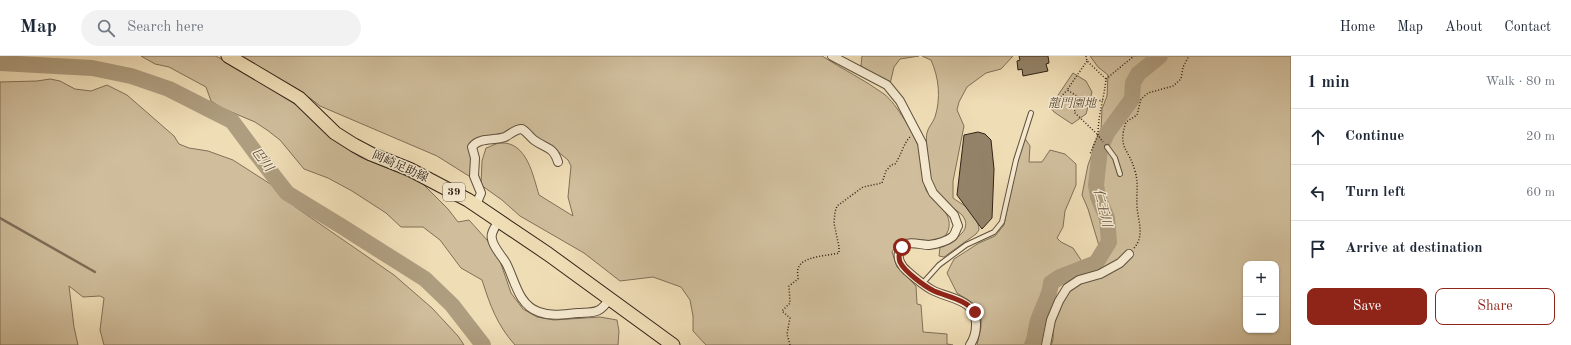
<!DOCTYPE html>
<html lang="en">
<head>
<meta charset="utf-8">
<style>
	:root { --surface:#fff; --page:#f2f2f3; --text:#1f2937; --muted:#747a83; --line:#e0e1e3; --accent:#8f2418 }
	body { margin:0; font-family:"Old Standard TT","Noto Serif JP",serif; background:var(--page); color:var(--text) }
	.controls { position:absolute; right:12px; bottom:12px; display:grid; overflow:hidden; border-radius:8px; box-shadow:0 1px 3px #0004 }
	.controls button { width:36px; height:36px; display:grid; place-items:center; padding:0; border:0; border-bottom:1px solid var(--line); background:var(--surface); color:var(--text); font:20px sans-serif }
	.stop { position:absolute; width:12px; height:12px; margin:-9px; border:3px solid #8f2418; border-radius:50%; background:#fff }
	.stop.end { background:#8f2418; border-color:#fff; box-shadow:0 1px 4px #0008 }
	.list { margin:0; padding:0; list-style:none }
	h2 { display:flex; justify-content:space-between; align-items:center; height:52px; margin:0; padding:0 16px; font-size:17px }
	h2 small { font-size:13px; font-weight:400; color:var(--muted) }
	.list li { display:grid; grid-template-columns:26px 1fr auto; gap:12px; align-items:center; box-sizing:border-box; height:56px; padding:0 16px; border-top:1px solid var(--line) }
	.list b { display:block; font-size:15px; white-space:nowrap }
	.list em { font-size:13px; font-style:normal; color:var(--muted) }
	.actions { display:flex; gap:8px; padding:12px 16px }
	.actions a { flex:1; padding:9px 0; border:1px solid var(--accent); border-radius:8px; text-align:center; font-size:14px; color:var(--accent) }
	.actions .main { background:var(--accent); color:#fff }
	.icon { flex:none; width:22px; height:22px; fill:none; stroke:currentColor; stroke-width:2; stroke-linecap:round; stroke-linejoin:round }
	.map { position:relative; flex:none; width:1291px; height:289px; overflow:hidden }
	header { display:flex; align-items:center; gap:24px; box-sizing:border-box; height:56px; padding:0 20px; background:var(--surface); border-bottom:1px solid var(--line) }
	header strong { font-size:19px }
	nav { display:flex; gap:22px; margin-inline-start:auto; font-size:14px }
	.search { width:280px; height:36px; background:var(--page); display:flex; align-items:center; gap:10px; box-sizing:border-box; padding:0 14px; border-radius:22px; color:var(--muted); font-size:15px }
	main { display:flex }
	aside { flex:1; background:var(--surface) }
	.map>svg:first-child { display:block }
</style>
</head>
<body>
<header>
<strong>Map</strong>
<div class="search"><svg class="icon" aria-label="search" viewBox="0 0 24 24"><circle cx="10" cy="10" r="6"/><path d="M15 15l6 6"/></svg>Search here</div>
<nav><a>Home</a><a>Map</a><a>About</a><a>Contact</a></nav>
</header>
<main>
<div class="map">
<svg width="1291" height="289" viewBox="0 0 1291 289">
	<rect width="100%" height="100%" fill="#efddb6"/>
	<filter id="stains"><feTurbulence type="fractalNoise" baseFrequency=".005" numOctaves="4"/><feColorMatrix values="0 0 0 0 .2 0 0 0 0 .09 0 0 0 0 .02 0 0 0 .5 -.17"/></filter>
	<radialGradient id="worn" r=".72"><stop offset=".6" stop-color="#630" stop-opacity="0"/><stop offset="1" stop-color="#630" stop-opacity=".3"/></radialGradient>
	<path fill="#cfbd9b" stroke="#807058" fill-rule="evenodd" d="M141 0H216L260 25 301 52 339 87 360 101 421 126 448 153 458 166 469 164 487 184 500 205 511 237 523 253 537 261 554 264 600 261 617 264 619 275 618 289H515C497 269 490 249 482 224L461 212 440 184 423 171H401L386 157 352 135 328 122 304 113 280 84 267 74 255 66 222 52 211 45 206 31 169 11 155 8Z
		M240 0H822C842 13 865 24 884 38 897 48 913 77 919 92 924 105 921 120 926 134 927 137 931 140 934 142 943 151 954 164 947 177 938 196 904 170 892 196L897 211 916 230 917 248 921 249 923 276 947 278V288L953 289H706L693 275V260L690 244 681 231 653 221 620 225 584 197 520 160 502 144 481 129 482 105 486 92C490 91 496 87 500 87 527 85 533 120 539 139L573 160 568 141 571 110 568 104 550 89 540 85 528 72 478 83 472 99V122L437 100 320 50 310 42 296 36Z
		M862 0H919L900 3 894 11 890 28 861 10Z
		M922 0H1013L1001 13 986 17 967 31 959 46 957 54 964 70 953 125V142C967 152 977 154 979 174L976 178 944 201 939 200 940 191C951 186 975 175 962 159 957 154 950 151 945 146 938 140 933 131 930 123 929 118 925 81 927 77 928 71 933 67 935 61 941 42 939 22 931 4Z
		M1090 0H1291V289H1051C1055 283 1052 275 1053 268 1054 263 1057 258 1058 253 1067 229 1080 227 1102 220L1100 193 1088 153 1082 139 1088 109 1101 74 1102 53 1107 40 1108 19 1098 11ZM1246 208H1276V274H1246Z
		M1073 17 1086 25 1092 36 1086 58 1072 68 1054 56 1050 51Z
		M50 23 60 25 75 33 91 35 107 29 127 39 174 80 179 88 189 92 208 95 233 104 275 131 294 150 394 219 432 252 458 280 464 289H104L100 274 104 242 100 240 83 241 69 230 74 271 78 289H0V26L37 25Z
		M1024 81 1030 90 1029 106H1042L1050 94 1065 98 1076 108V129L1065 155 1063 171 1057 182 1061 186 1073 192 1083 207 1065 214 1050 226 1048 235 1039 253 1029 289H977L981 271V258L979 251 957 237 947 217 954 203 979 187 995 180 1004 169 1013 123Z"/>
	<g fill="none" stroke-linecap="round" stroke-linejoin="round">
		<path stroke="#7c6c55" stroke-width="2.5" d="M0 162 95 216"/>
		<path stroke="#ae9d7f" stroke-width="16" d="M0 7 92 12 131 20 169 33 232 65 255 96 287 137 341 170 425 223 452 249 483 289
			M1032 289C1036 282 1035 273 1038 265 1042 251 1050 241 1051 227L1060 221 1096 207 1109 186 1107 162 1098 141 1096 129 1100 93 1107 77 1132 43 1133 27 1138 18 1160 0"/>
	</g>
	<path fill="#948369" stroke="#312215" d="M1019 0H1048L1049 7 1046 8 1048 15 1023 20 1022 13 1018 14 1017 5 1020 4Z
		M978 76 985 78 991 84 994 113 992 162 982 173 957 139 964 79Z"/>
	<g fill="none" stroke-linecap="round" stroke-linejoin="round">
		<defs>
			<path id="lane" d="M1107 91 1115 102 1120 118
				M922 228 939 209 966 189 994 176 1002 166 1016 104 1031 57"/>
			<path id="street" d="M832 0 887 29 900 45 922 87 927 124 933 137 954 159 958 170C956 173 955 179 952 181 947 185 936 188 929 189 919 189 903 182 899 196 897 203 902 211 907 215 915 222 923 229 932 234 949 243 977 243 976 269 976 276 974 283 970 289
				M476 149 481 137 474 120 475 102 472 91C479 81 494 85 505 81 511 78 515 73 522 73 527 76 530 81 534 84 546 93 553 90 558 106
				M499 164C496 170 490 177 492 183 493 191 502 200 506 207 515 224 518 249 539 256 552 261 565 258 578 257 594 256 600 258 609 243
				M1046 289 1051 264 1059 245 1067 232 1079 224 1100 218 1120 207 1129 198"/>
			<path id="primary" d="M228 0 299 42 335 77 354 89 371 98 409 113 468 144 548 198 673 289"/>
		</defs>
		<use href="#lane" stroke="#60513d" stroke-width="6"/>
		<use href="#street" stroke="#60513d" stroke-width="10"/>
		<use href="#primary" stroke="#312215" stroke-width="15"/>
		<path stroke="#312215" stroke-width="1.5" stroke-dasharray="1 2" stroke-linecap="butt" d="M1086 0 1087 5 1106 23C1104 43 1098 59 1098 79L1103 86
			M1087 5 1067 34 1082 43 1074 56 1098 79 1090 98
			M1106 23 1134 0
			M1061 41 1067 34
			M1082 43 1093 46 1103 44
			M1134 192C1145 180 1138 165 1137 151 1136 137 1139 129 1135 115 1129 92 1117 93 1126 66L1137 59 1141 43 1148 37 1173 30 1181 23 1183 11 1189 0
			M790 289 787 278 790 262 782 255 790 247 789 230 798 223C798 220 797 216 798 213 801 200 827 200 839 197V191L834 167 835 156 837 150 863 131 882 127 886 115 891 109 895 108C901 100 903 88 910 81"/>
		<use href="#lane" stroke="#f5e9d0" stroke-width="4"/>
		<use href="#street" stroke="#f5e9d0" stroke-width="8"/>
		<use href="#primary" stroke="#efddb6" stroke-width="13"/>
	</g>
	<g fill="none" stroke-linecap="round" stroke-linejoin="round">
		<path stroke="#8f2418" stroke-width="5" d="M902 191C899 196 898 200 900 206 904 215 924 230 934 235 948 241 965 243 975 256"/>
	</g>
	<g text-anchor="middle" dominant-baseline="central" stroke-width="3" stroke-linejoin="round" paint-order="stroke">
		<rect fill="#f5e9d0" stroke="#6c5e4d" stroke-width="1" x="443" y="127" width="22" height="18" rx="3"/>
		<g font-size="11" font-weight="bold" fill="#312215">
			<text x="454" y="136">39</text>
		</g>
		<g font-size="12" font-style="italic" fill="#584936" stroke="#f5e9d0">
			<text x="1072" y="48">龍門園地</text>
		</g>
		<g font-size="12" fill="#312215" stroke="#f5e9d0">
			<text transform="translate(400 111) rotate(24)">岡崎足助線</text>
		</g>
		<g font-size="13" font-style="italic" fill="#5d4d3a" stroke="#f5e9d0">
			<text transform="translate(262 104) rotate(53)">巴川</text>
			<text transform="translate(1102 152) rotate(76)">仁王川</text>
		</g>
	</g>
	<rect width="100%" height="100%" filter="url(#stains)"/>
	<rect width="100%" height="100%" fill="url(#worn)"/>
</svg>
<div class="controls">
<button>+</button>
<button>−</button>
</div>
<div class="stop" style="left:902px;top:191px"></div>
<div class="stop end" style="left:975px;top:256px"></div>
</div>
<aside>
<h2>1 min<small>Walk · 80 m</small></h2>
<ul class="list">
<li><svg class="icon" aria-label="ahead" viewBox="0 0 24 24"><path d="M12 20V5M6 11l6-6 6 6"/></svg><div><b>Continue</b></div><em>20 m</em></li>
<li><svg class="icon" aria-label="left" viewBox="0 0 24 24"><path d="M17 20v-9H6M10 6l-5 5 5 5"/></svg><div><b>Turn left</b></div><em>60 m</em></li>
<li><svg class="icon" aria-label="arrive" viewBox="0 0 24 24"><path d="M6 21V4h12l-3 4 3 4H6"/></svg><div><b>Arrive at destination</b></div></li>
</ul>
<div class="actions"><a class="main">Save</a><a>Share</a></div>
</aside>
</main>
</body>
</html>
